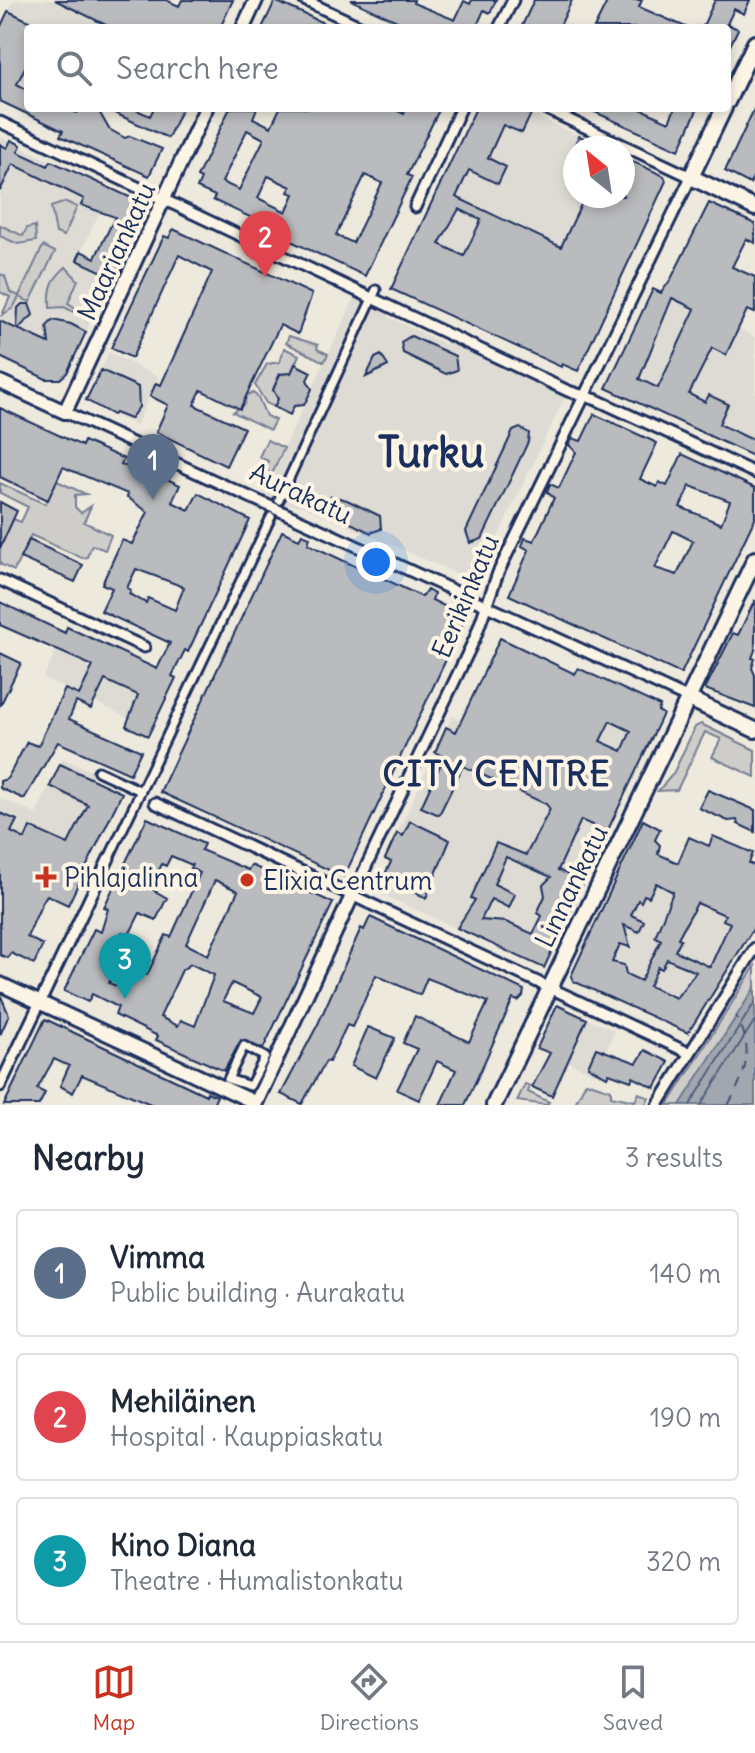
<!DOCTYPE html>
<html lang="en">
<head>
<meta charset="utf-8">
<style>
	:root { --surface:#fff; --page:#f6f6f7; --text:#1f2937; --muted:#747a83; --line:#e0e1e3; --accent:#c8321e }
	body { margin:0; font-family:Delius,sans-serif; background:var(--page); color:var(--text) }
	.compass { position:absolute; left:563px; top:136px; width:72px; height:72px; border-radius:50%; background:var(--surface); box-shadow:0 4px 12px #0003; rotate:330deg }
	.you { position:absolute; left:376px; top:562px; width:28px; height:28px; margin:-20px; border:6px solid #fff; border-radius:50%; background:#1a73e8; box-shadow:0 0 0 12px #1a73e833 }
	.badge { display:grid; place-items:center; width:52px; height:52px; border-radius:50%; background:var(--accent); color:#fff; font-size:26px; font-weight:700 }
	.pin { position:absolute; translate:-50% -66px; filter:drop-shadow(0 2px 4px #0008) }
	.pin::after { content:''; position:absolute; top:42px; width:28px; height:24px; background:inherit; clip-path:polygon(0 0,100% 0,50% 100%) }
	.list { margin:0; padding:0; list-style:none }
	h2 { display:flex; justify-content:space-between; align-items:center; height:104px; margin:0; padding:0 32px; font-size:34px }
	h2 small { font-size:26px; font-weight:400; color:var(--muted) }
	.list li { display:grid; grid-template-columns:52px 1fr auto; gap:24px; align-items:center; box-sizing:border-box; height:128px; margin:0 16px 16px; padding:0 16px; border:2px solid var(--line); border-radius:8px }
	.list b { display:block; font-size:30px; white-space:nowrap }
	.list p { margin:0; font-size:26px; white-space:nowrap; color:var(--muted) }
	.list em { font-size:26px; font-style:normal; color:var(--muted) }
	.icon { flex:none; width:44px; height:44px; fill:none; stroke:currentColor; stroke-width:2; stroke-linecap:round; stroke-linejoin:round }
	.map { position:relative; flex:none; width:755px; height:1105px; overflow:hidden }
	.search { position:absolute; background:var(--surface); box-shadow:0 4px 12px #0003; left:24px; right:24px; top:24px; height:88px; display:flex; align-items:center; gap:20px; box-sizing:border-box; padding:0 28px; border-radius:8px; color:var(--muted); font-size:30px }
	.sheet { height:536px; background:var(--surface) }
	nav { display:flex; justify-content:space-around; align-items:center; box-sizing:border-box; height:112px; border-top:2px solid var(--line); background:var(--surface); font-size:22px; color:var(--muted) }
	nav a { display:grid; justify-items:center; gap:4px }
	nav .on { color:var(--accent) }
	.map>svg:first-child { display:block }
</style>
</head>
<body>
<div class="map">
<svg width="755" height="1105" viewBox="0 0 755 1105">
	<rect width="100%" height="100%" fill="#eee9dd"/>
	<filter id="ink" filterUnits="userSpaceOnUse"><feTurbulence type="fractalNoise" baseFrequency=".0125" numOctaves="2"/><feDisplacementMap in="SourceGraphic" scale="16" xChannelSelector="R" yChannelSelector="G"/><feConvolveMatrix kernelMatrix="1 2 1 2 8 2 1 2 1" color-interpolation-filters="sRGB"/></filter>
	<g filter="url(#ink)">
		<path fill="#dedbd4" d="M14 0H51L111 28H28V108H74L63 131 0 101V28Z
			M476 108H519L605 148H575V196H623V157L667 177 577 369 391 289Z
			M0 137 111 189 77 260 112 277 68 371 55 380 0 358V318L10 297 0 292Z
			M689 246 755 277V294L739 329 755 337V457L607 386 653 289 661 293 669 277 673 279Z
			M355 297 389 313 388 317 445 344 448 340 565 397 476 582 303 506 286 504 263 493Z
			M109 352 159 377 136 426 86 400Z
			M67 627 176 678 152 729 43 678Z
			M500 638 575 673 660 706 658 711 663 714 544 968 377 892 391 862 385 859 452 716 462 720Z
			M63 758 93 772 90 778 122 793 68 905 46 895 42 904 0 883V798L36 814Z
			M628 854 755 919V926L727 975 724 973 688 1033 573 981 571 976Z
			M557 1005 615 1031 595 1074 537 1048Z"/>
		<path fill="#cfcdca" stroke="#757e94" stroke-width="2" d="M66 202 77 207 64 236 56 233 51 207Z
			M0 225 23 236 27 228 35 226 36 241 18 244 0 236Z
			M43 246 55 252 30 302 19 297 13 308 2 315 10 297 0 292V274L5 276 10 292 19 296Z
			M66 267 78 280 68 303 76 308 74 312 64 307 50 308C49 288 51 280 66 267Z
			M289 336 318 345 317 349 328 354 324 362 286 343Z
			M284 348 299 355 291 373 280 374 273 389 278 399 274 407 266 403 255 385 267 364 280 362Z
			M253 393 258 397 266 416 275 420 270 430 233 412 245 403 246 395Z
			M267 440 284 448 272 474 264 470 268 461 259 457Z
			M57 481 86 494 75 495V507L81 513 91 506 84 522 111 535 105 550 92 545 87 557 82 558 31 535 14 571 0 564V548L13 519 21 522 28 507 0 493V483L45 504Z
			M701 724 755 750V777L712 757 721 739 705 732 677 790 658 791 673 774 695 727Z
			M755 966V1105H668Z
			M586 1082 611 1090V1096L635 1101 639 1093 649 1098 645 1105H574Z
			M525 1084 530 1086 528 1092 549 1102 547 1105 517 1101Z"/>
		<path fill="#a2a7af" stroke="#6c778f" stroke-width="2" d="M755 987V1105H680Z"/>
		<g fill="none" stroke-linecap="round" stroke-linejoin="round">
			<path stroke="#515f7e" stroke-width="2" d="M690 1105 755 1002
				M701 1105 755 1020"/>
			<path stroke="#445376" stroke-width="2" stroke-dasharray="10 8" stroke-linecap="butt" d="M728 1105C746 1074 755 1048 736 1016"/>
		</g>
		<path fill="#babbbe" stroke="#1b2f5e" stroke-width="2" fill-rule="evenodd" d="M55 0H166L179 6 182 0H233L220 28H112Z
			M351 0H414L413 3 455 20 464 1 470 4 472 0H496L490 13 484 10 476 28H412Z
			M534 0H572L559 28H521Z
			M608 0H642L639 7 688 28H594Z
			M715 0H750L744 14 734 9 727 24 738 29 727 52V24L725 28H702Z
			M275 1 302 13 334 28H262Z
			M8 11 44 28H28V61L17 84 28 90V108H66L77 113 80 108H97L109 129 125 138 130 136 162 149 149 176 60 136 63 131 0 101V28Z
			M755 107V174L750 184 725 171Z
			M104 108H132L150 116 154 108H182L168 138Z
			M230 108H257L253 118 271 127 280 108H392L404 114 406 108H440L407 175 412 177 365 276 276 234 278 230 213 200 215 196 197 188 201 179 197 177ZM247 130 264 139 239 190 222 182ZM365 175 382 183 353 243 336 235ZM268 176 291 187 288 192 294 194 286 212 258 198Z
			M476 108H519L531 114 522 133 503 125 488 158 506 167 498 184 469 170 456 197 561 247 585 196H623V157L664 176 666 181 578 371 562 364 561 367 391 289ZM459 209 481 220 464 256 439 244Z
			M586 108H639L669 122 675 108H698L679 150Z
			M579 136 584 138 605 148H573Z
			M11 140 21 145 18 152 48 166 51 161 147 205 113 277 77 260 81 251 95 258 115 217 81 205 84 199 13 164 0 191V144L7 148Z
			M709 203 755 224V243L746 239 732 267 755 277V313L747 310 726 355 712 348 689 394 705 402 709 395 728 404 719 424 755 441V457L606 388 653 289 661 293 671 279ZM672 298 695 309 658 388 639 379Z
			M173 229 312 294 298 334 280 325 240 409 201 390 194 405 244 428 226 466 156 432 168 405 150 396 156 383 161 385 212 272 179 255 132 358 111 348 164 236 169 238Z
			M22 304H29L33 315 18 329 49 343 47 326 53 320 71 324 86 332 67 373 60 379H46L0 357V321L17 329 18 308Z
			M411 336 455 356 457 370 446 374 403 353 401 342Z
			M381 355 388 366 366 377 375 358Z
			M295 364 311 372 307 380 312 389 304 405 294 406 290 415 274 407 278 399 273 390 280 374 291 373Z
			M101 370 138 387 139 407 130 419 115 413 113 415 86 400Z
			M0 408 82 446 84 441 124 459 121 464 138 472 141 467 180 485 172 502 189 510 198 493 250 520 188 652 185 650 172 676 176 678 148 736 126 726 138 695 105 680 91 709 76 702 69 719 141 751 130 774 58 742 24 799 0 788V781L7 779 27 742 38 746 65 689 79 695 93 666 0 625V602L65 633 67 627 157 669 170 643 101 611 112 588 102 584 122 540 132 544 148 512 127 497 128 494 63 467 48 500 0 477ZM136 569 184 587 175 610 148 598 146 603 129 594 131 590 127 588Z
			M594 414 657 443 640 479 657 487 659 482 667 486 682 454 755 488V518L681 674 509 595 529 550 522 546 525 538 534 541 554 498 547 492 550 484 559 488 576 452 569 445 572 438 581 441ZM690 486 730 501 721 524 680 507ZM673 531 693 541 677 575 655 568Z
			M520 428 529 433 528 442 482 539 470 543 466 531 513 431Z
			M331 496 347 500 380 516 381 529 371 533 328 512 325 502Z
			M0 502 17 511 0 548Z
			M282 531 299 539 302 534 310 537 308 544 359 568 365 562 373 566 370 572 422 597 427 590 434 594 432 600 466 617 344 877 160 792Z
			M29 540 83 565 75 582 20 558Z
			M755 600V650L752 658 755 659 752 668 755 675V708L705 689 733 633 738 635Z
			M500 638 575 674 578 668 660 706 658 711 663 714 607 832 581 820 558 870 584 882 544 968 457 928 475 900 471 898 496 843 526 855 550 809 546 804 463 766 439 815 421 807 444 757 435 752 439 743 446 727 456 732ZM610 721 631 731 622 751 600 741ZM506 857 551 877 543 885 545 896 537 913 542 916 533 934 506 922 481 920 491 899 509 908 515 894 494 884Z
			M0 653 21 663 0 706Z
			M60 764 122 793 68 905 47 895 42 903 27 937 43 945 34 964 11 953 8 958 0 955V813L17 820 11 832 25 839 30 827 68 844 88 805 50 786Z
			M708 790 755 810V832L738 824 737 820 728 821 699 808Z
			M147 818 204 844 201 850 248 870 251 865 333 903 263 1049 241 1040 224 1071 156 1040 158 1036 115 1015 118 1007 92 994 88 1002 64 991 94 929 101 932 108 909 104 907ZM171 856 192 865 190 868 200 873 171 937 166 935 147 975 135 970 126 990 109 983 118 963 109 958 122 932 129 935 140 913 156 920 167 898 150 888 162 864 166 866ZM215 880 238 891 208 955 186 944ZM191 964 214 975 195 1026 181 1020 178 1026 160 1017 182 970ZM232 983 262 997 254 1013 223 1001Z
			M643 820 660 829 655 840 660 845 658 854 678 863 689 837 709 846 713 836 753 853 749 863 755 866V926L688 1033 573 981 571 976ZM656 883 673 892 655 937 661 940 641 981 626 974 624 965 612 962 620 944 630 947 624 925 639 932 644 921 631 915 638 900 641 902 644 895 649 897ZM697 903 725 915 723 920 730 923 710 967 675 951 681 939 678 938ZM667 959 696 972 676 998 649 986 658 967 662 969Z
			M410 821 450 840 426 898 384 876 391 862 385 859 397 833 403 836Z
			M370 917 524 990 523 996 518 1001 513 999 465 1105H440L456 1070 437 1061 419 1100 397 1090 417 1049 403 1043 415 1016 469 1042 488 1002 427 978 420 995 376 975 352 1027 347 1025 329 1062 326 1061 302 1104 281 1094 318 1024 361 928 364 930Z
			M0 994 9 1015 0 1035Z
			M557 1005 587 1019 552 1096 532 1087 550 1053 537 1048Z
			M45 1019 206 1095 207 1092 217 1096 213 1105H153L82 1075 73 1093 60 1086 69 1066 54 1059 37 1089 45 1093 39 1105H4Z
			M368 1027 395 1038 376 1078 351 1066Z
			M596 1048 637 1063 645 1050 669 1062 655 1088 633 1077 631 1081 609 1073 607 1077 588 1066Z"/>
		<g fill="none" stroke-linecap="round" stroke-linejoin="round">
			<defs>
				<path id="pedestrian" d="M279 500 376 290
					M98 771 141 791
					M109 858 271 517
					M244 1046 265 1057 250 1086 228 1079Z"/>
				<path id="minor" d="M304 0 364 28
					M499 28 513 0
					M0 122 568 391 597 400 755 473
					M415 207 461 108
					M65 412 687 698
					M0 580 144 647
					M155 803 689 1053
					M352 896 475 638 498 573 691 177 544 108
					M0 1086 109 858
					M658 1105 755 948"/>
				<path id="tertiary" d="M243 28 256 0
					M0 382 65 412 206 108
					M0 984 256 1103
					M255 1105 352 896"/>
				<path id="secondary" d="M727 102 755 43
					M724 108 691 177 755 208
					M687 698 755 730
					M494 1105 755 559"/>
			</defs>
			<use href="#pedestrian" stroke="#1b2f5e" stroke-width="13"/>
			<use href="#minor" stroke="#1b2f5e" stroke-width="15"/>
			<use href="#tertiary" stroke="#1b2f5e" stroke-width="18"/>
			<use href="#secondary" stroke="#1b2f5e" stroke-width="20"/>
			<use href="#pedestrian" stroke="#fcf5e5" stroke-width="7"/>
			<use href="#minor" stroke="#fcf5e5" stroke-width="9"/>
			<use href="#tertiary" stroke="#fcf5e5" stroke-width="12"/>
			<use href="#secondary" stroke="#fcf5e5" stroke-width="14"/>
		</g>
	</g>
	<g fill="#c8321e" stroke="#fcf5e5" stroke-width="3">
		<path d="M42 865h8v8h8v8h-8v8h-8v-8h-8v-8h8z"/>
		<circle cx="247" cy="880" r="8"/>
	</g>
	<g text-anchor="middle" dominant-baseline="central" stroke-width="8" stroke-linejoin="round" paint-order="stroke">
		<g font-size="26" fill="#1b2f5e" stroke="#fcf5e5">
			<text transform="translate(116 251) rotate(-65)">Maariankatu</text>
			<text transform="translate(301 493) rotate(25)">Aurakatu</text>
			<text transform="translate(465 596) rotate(-67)">Eerikinkatu</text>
			<text transform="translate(571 886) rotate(-64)">Linnankatu</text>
		</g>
		<g font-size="26" fill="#1b2f5e" stroke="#fcf5e5" text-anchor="start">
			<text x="64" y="877">Pihlajalinna</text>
			<text x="263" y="880">Elixia Centrum</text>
		</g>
		<g font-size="34" font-weight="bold" letter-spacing="2" fill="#1b2f5e" stroke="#fcf5e5">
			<text x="497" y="773">CITY CENTRE</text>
		</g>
		<g font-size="42" font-weight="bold" fill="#1b2f5e" stroke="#fcf5e5">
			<text x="431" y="452">Turku</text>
		</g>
	</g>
</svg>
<svg class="compass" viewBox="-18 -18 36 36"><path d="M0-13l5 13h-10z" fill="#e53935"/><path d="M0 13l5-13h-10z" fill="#747a83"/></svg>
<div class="you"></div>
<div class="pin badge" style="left:153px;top:500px;background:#5c6f8a">1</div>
<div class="pin badge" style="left:265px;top:277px;background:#e0444e">2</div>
<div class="pin badge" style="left:125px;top:999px;background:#0f9aa8">3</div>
<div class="search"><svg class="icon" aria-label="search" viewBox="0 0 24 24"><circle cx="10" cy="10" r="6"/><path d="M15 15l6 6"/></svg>Search here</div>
</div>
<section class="sheet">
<h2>Nearby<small>3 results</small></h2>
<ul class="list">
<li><span class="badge" style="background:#5c6f8a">1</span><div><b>Vimma</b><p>Public building · Aurakatu</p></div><em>140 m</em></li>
<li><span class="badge" style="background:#e0444e">2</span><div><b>Mehiläinen</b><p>Hospital · Kauppiaskatu</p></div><em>190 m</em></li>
<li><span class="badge" style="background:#0f9aa8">3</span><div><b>Kino Diana</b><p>Theatre · Humalistonkatu</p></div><em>320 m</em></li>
</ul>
</section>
<nav>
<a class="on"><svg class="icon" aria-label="map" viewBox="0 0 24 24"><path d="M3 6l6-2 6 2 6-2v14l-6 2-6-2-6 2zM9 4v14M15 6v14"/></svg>Map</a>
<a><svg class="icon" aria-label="directions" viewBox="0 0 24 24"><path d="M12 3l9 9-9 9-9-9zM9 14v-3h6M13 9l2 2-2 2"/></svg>Directions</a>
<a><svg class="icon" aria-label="saved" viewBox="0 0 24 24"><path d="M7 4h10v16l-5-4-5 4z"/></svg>Saved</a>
</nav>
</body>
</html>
